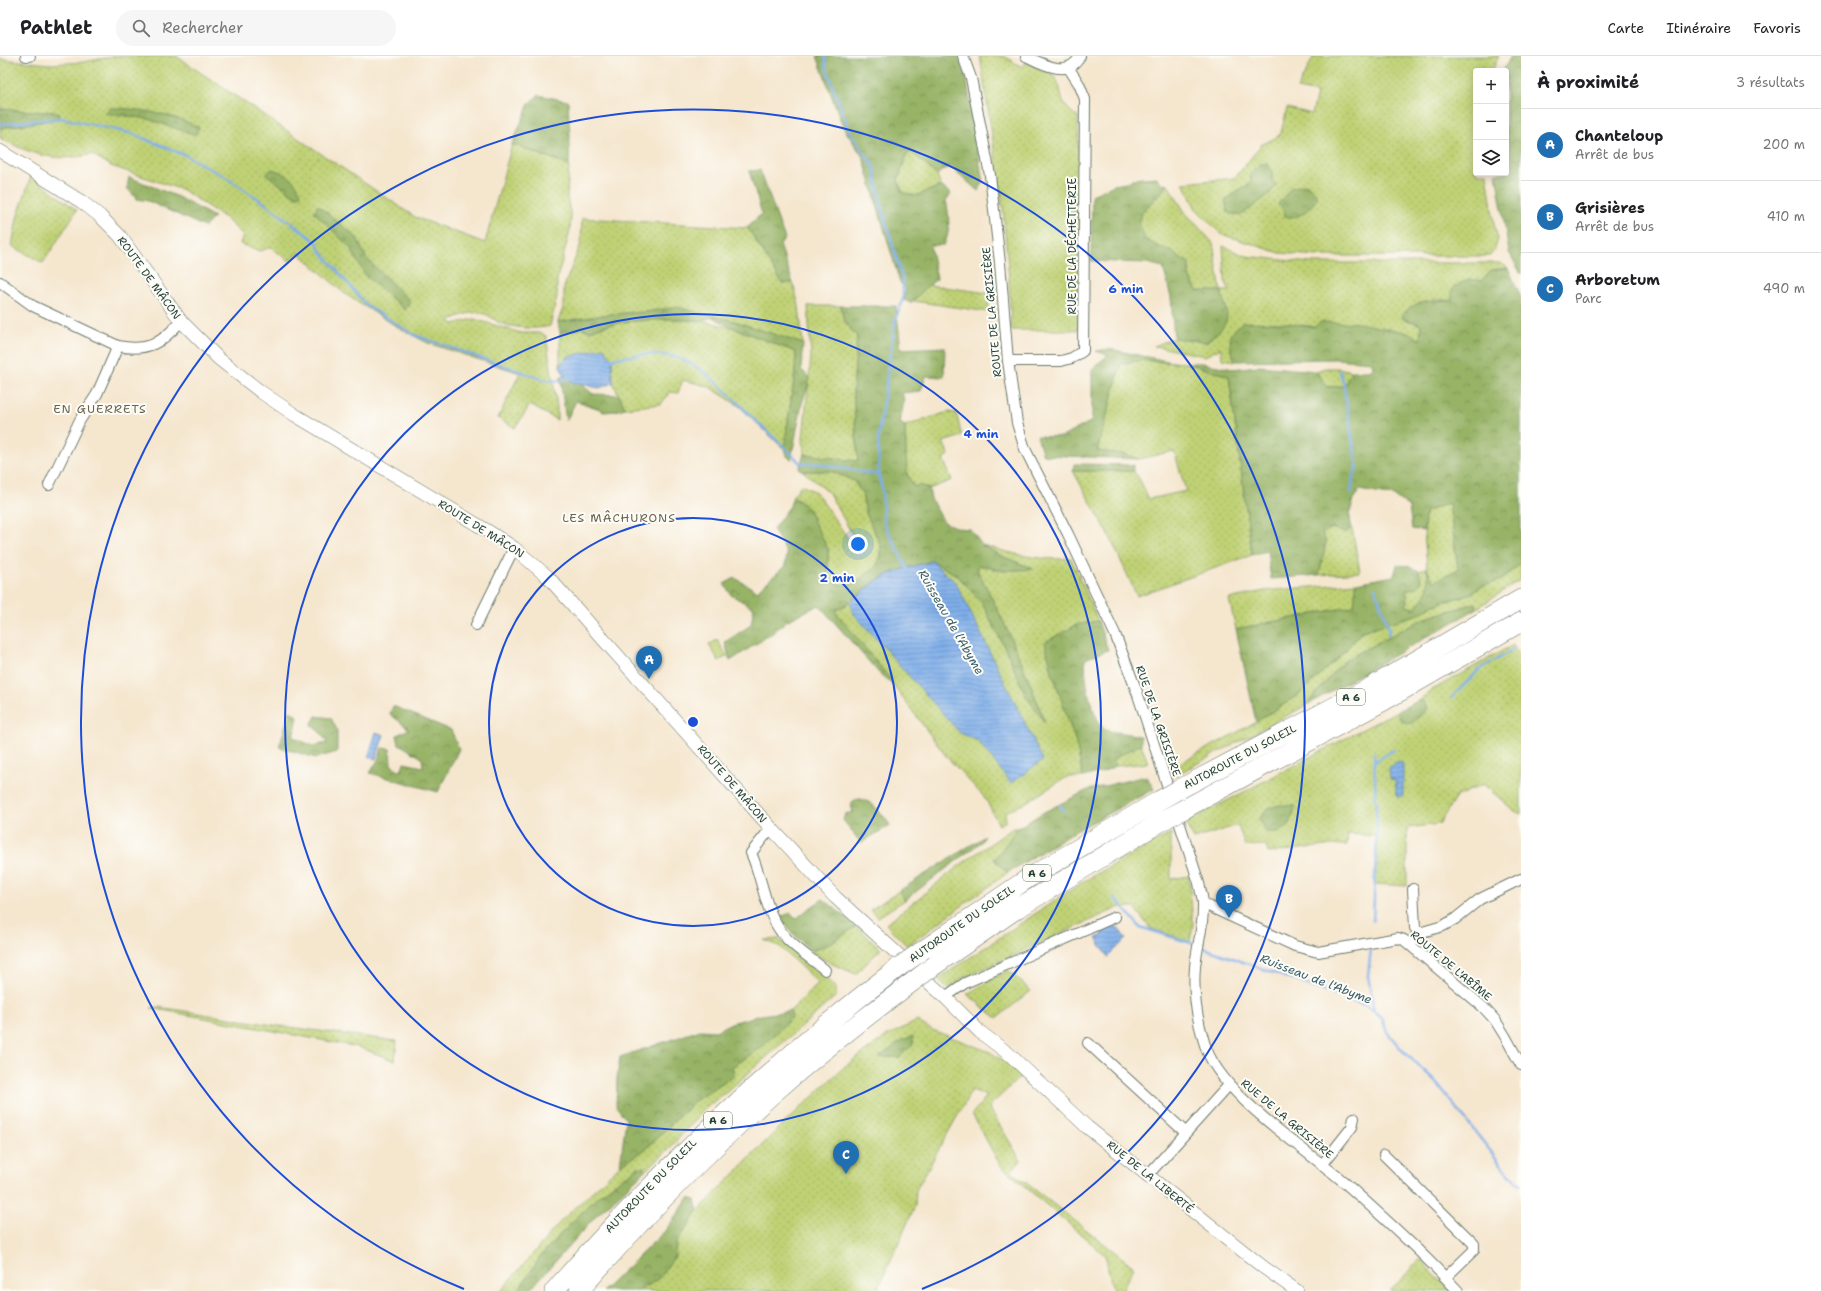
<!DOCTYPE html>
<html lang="fr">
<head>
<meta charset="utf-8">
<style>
	:root { --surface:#fff; --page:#f6f6f6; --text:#202124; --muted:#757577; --line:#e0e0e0; --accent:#1f6fb2 }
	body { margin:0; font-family:"Shantell Sans",sans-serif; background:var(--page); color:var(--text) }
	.controls { position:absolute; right:12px; top:12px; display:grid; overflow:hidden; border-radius:4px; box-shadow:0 2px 10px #0003 }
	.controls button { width:36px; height:36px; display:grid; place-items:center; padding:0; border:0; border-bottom:1px solid var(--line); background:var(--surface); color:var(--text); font:20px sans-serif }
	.you { position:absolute; left:858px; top:488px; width:14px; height:14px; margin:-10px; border:3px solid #fff; border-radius:50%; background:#1a73e8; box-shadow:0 0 0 6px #1a73e833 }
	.badge { display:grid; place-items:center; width:26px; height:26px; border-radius:50%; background:var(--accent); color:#fff; font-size:13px; font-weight:700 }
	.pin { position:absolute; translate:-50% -33px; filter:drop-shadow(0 1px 2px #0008) }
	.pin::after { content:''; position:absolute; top:21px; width:14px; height:12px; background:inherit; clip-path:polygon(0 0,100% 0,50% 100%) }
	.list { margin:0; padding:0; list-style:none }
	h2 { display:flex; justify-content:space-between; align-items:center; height:52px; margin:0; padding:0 16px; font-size:17px }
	h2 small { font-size:13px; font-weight:400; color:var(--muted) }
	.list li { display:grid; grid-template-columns:26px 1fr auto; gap:12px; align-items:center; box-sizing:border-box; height:72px; padding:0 16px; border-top:1px solid var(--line) }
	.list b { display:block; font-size:15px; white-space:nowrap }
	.list p { margin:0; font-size:13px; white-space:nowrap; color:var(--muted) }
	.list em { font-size:13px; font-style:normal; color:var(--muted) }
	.icon { flex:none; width:22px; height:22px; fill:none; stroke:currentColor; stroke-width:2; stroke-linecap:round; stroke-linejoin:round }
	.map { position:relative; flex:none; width:1521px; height:1235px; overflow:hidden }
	header { display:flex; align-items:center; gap:24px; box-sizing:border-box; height:56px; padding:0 20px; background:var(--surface); border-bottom:1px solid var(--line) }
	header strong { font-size:19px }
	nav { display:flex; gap:22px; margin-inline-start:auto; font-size:14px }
	.search { width:280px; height:36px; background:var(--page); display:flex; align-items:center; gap:10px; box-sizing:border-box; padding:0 14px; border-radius:22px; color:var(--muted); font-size:15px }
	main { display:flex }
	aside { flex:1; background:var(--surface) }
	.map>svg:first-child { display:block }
</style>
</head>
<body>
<header>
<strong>Pathlet</strong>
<div class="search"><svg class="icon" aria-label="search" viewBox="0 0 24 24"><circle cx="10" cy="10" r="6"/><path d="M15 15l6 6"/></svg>Rechercher</div>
<nav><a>Carte</a><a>Itinéraire</a><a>Favoris</a></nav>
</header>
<main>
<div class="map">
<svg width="1521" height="1235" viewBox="0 0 1521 1235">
	<defs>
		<pattern id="green-dots" width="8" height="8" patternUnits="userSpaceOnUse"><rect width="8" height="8" fill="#bfd174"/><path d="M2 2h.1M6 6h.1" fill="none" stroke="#a4b465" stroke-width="1.8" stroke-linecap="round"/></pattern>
		<pattern id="forest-crowns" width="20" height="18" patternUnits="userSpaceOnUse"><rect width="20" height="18" fill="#97b366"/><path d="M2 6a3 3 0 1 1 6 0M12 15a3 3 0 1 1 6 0" fill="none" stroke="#7b9355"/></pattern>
		<pattern id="water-rules" width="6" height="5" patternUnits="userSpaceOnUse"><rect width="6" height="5" fill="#7faeea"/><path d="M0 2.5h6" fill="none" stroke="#678fbe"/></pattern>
	</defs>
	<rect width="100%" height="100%" fill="#fdfcf7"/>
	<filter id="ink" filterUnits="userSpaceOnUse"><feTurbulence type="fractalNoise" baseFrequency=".025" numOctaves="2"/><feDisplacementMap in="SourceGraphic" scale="8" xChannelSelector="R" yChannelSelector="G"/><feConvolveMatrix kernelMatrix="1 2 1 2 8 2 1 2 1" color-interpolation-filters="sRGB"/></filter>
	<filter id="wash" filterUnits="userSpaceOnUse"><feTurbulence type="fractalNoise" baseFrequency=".012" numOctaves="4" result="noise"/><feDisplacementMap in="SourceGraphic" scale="16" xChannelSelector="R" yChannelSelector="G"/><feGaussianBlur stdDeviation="0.9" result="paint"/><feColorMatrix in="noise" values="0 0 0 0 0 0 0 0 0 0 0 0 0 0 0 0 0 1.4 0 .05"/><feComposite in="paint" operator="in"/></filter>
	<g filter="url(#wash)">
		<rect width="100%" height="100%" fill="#f5e6ce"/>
		<path fill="url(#green-dots)" stroke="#6f8754" fill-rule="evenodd" d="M116 0H176L415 161 485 187 512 88 569 109 567 141 571 161 570 175 557 223V241L550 270C534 274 516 272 500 267 494 264 488 258 481 257 470 255 460 260 450 264L453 268 474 263 521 277H541L546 280 557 351V364L530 349 515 372 498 362 520 317 428 287 399 272 345 238 299 197 289 205 271 191 260 195 240 188 243 179 225 162 183 134 111 110 92 98C57 107 32 99 0 82V72L58 63 51 55 42 56 0 53V3L50 8 83 6Z
			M980 0H1003L1022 11 1026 6C1035 12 1050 15 1056 23 1061 30 1060 38 1063 45 1066 52 1072 57 1078 61L1079 115 1078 274H1011L1009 223 1003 153Z
			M1314 0H1499L1492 15H1476V117H1487L1494 167 1498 183 1495 193 1490 200H1318L1280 197 1221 178 1196 153 1183 127 1234 122 1238 118 1261 89 1277 81 1281 77 1287 52 1312 58 1317 37 1297 33ZM1272 116V124L1277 129 1268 139 1234 137Z
			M912 96 937 119 941 130 915 140 902 136 898 124 907 98Z
			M31 120 77 154 43 207 12 190 17 162Z
			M1168 129 1185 156 1213 187 1221 235H1230L1225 225 1223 190 1246 200 1310 207H1500L1508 212 1491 214 1481 225 1452 245 1436 243 1402 262 1421 269V285L1286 267 1231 295 1235 305 1222 303 1221 292 1205 300 1154 290 1174 282 1207 286 1197 235 1189 220V207L1179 202 1172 195 1157 190 1144 183 1139 167 1142 156Z
			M582 162 748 172 782 227H793L799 250 803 288 734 265 661 253 647 256 611 258 558 266 564 249V231L581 187Z
			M929 229 988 237 989 256 913 245Z
			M808 250H841L844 265 857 280 853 336 858 406 804 398 803 382 811 301Z
			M669 263 704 265 734 272 796 296 795 316 784 393 739 350 708 330 683 324 678 337 670 336 661 348 625 352 613 327 612 303 567 301 560 310V277L581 272 590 275C613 264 644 265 669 263Z
			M1141 304 1186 307 1229 320 1252 499 1137 540 1108 477 1073 415H1133L1139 422 1149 443 1186 435 1174 395 1139 403 1123 398 1097 395 1121 308Z
			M1325 312H1338L1352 315 1344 330 1327 331 1316 315Z
			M948 356 956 357 962 380 943 386 949 399 943 403 952 424 929 433 919 429 914 432 907 418 905 370Z
			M803 415H831L854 425 862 437 866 457 881 490V501L875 512 854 528 840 529 831 525 828 517V493L814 466 809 453 793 440 801 429 816 436 860 500 863 498 865 494 862 487 855 483 829 437Z
			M1449 447 1458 513 1434 526 1427 513C1430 534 1428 538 1414 552L1406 550 1408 544 1406 533 1421 525 1419 515 1427 512 1424 475 1425 456Z
			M1332 472 1345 477 1352 472 1360 516 1319 519 1326 486 1322 477Z
			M982 489C1013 498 1038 505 1071 502L1098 565 1076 569 1066 654 1076 687 1083 721H1067L1023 748 1005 756 1006 765 999 769 985 742 946 700 893 629 891 624 834 555 850 547 876 525 932 505 957 519 982 547 1009 600 1026 640 1044 665C1026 613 1003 563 977 514L979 509 1003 515 1032 512 1001 500Z
			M1521 507V523L1476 553V547L1423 563 1345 604 1305 650 1174 720 1171 712 1256 666 1298 639 1342 598 1362 575 1419 558 1431 550 1472 537 1480 531 1501 524Z
			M1356 527 1355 550 1236 573 1229 543 1264 535Z
			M1513 589 1520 602 1521 601V758L1513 754 1483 728 1456 741 1439 768 1407 772V830L1375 828 1377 780 1348 778 1347 789H1332L1268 797 1266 789 1245 790 1238 769 1194 783 1185 767 1397 655 1401 664 1411 668 1427 653 1424 645H1418L1432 634Z
			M1141 688 1148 707 1116 710 1113 703Z
			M1013 772H1018L994 804 1007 817 907 890 886 868 960 809Z
			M1171 777V823L1189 820 1193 868 1190 886 1150 872 1134 851H1120L961 923 949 933 938 923 1084 825Z
			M899 835 905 844 878 861 870 854Z
			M857 870 881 893 856 918 830 907 811 895 827 889Z
			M779 883 835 930 837 939 728 1035 708 1050 667 1095 644 1116V1111L637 1112 599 1139 565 1173 541 1200 518 1235H501L560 1166 620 1109 644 1094 696 1044 734 1019 732 1011 763 990 792 961 790 955 818 927 779 890 764 884Z
			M1008 914 1031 935 997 962 967 938Z
			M159 951 273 969 397 985 395 1005 358 991 151 952Z
			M917 965 930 973 990 996 1023 1018 989 1051 1021 1105 1011 1115 1134 1211 1122 1235H1113L1105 1199 1000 1109 972 1058 987 1040 972 1034 916 1134 915 1150 877 1235H636L648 1230 675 1200 676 1187 698 1155 778 1073 844 1011 887 980Z
			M1420 1203 1451 1235H1390Z"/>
		<path fill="url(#forest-crowns)" stroke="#5b784d" d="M817 0H958L966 20 983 127 978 135 950 110 937 119 912 96 907 98 898 124 902 136 915 140 941 130 951 138 946 144C949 159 951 175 944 189H930L937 223 929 229 911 247 904 244 906 232 900 227 863 101 843 71Z
			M1511 0H1521V218L1509 196 1496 117H1506V15H1503Z
			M538 39 568 45 570 81 569 109 512 88 529 48Z
			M110 52C136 52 178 59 199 72L195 79 148 63 105 57Z
			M0 53 42 56 51 55 59 58 58 63 0 72Z
			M1260 108H1268L1272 116V124L1277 129 1268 139 1240 160 1228 157 1225 145 1234 137 1251 127 1250 118Z
			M272 113C287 118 296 123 301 139L296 141 266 118Z
			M760 114 785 183 780 189 793 227H782L748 172 751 167 762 158 749 115Z
			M129 121 178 141 214 161 205 171 148 145 137 143 127 132Z
			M1156 121 1162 127 1168 129 1142 156 1139 167 1145 183 1157 190 1172 195 1179 202 1189 207V220L1197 235H1221C1230 264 1231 267 1206 286L1174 282 1171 241 1163 211 1147 207 1091 205 1092 139 1114 129 1126 127 1133 123Z
			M1306 128 1316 137 1317 143C1308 154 1300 164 1285 160L1284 154 1278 148 1291 132Z
			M318 149 357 182 366 202 410 245 405 254 365 219 351 193 314 156Z
			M1508 212 1521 241V507L1501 524 1480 531 1472 537 1431 550 1419 558 1362 575 1342 598 1298 639 1256 666 1236 573 1354 550 1356 527 1394 520 1397 509 1409 510 1419 515 1421 525 1418 531 1406 534 1408 544 1406 550 1414 552C1429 537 1430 533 1427 512L1434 526 1458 513 1449 447 1425 456 1424 475 1412 473 1409 451 1394 440 1359 434C1352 449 1347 456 1352 472L1345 477 1332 472 1322 477 1326 486 1319 519 1271 523 1267 495 1252 499 1229 320 1186 307H1202L1233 313 1258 310 1316 315 1327 331 1344 330 1352 315H1370L1373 311 1372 306 1335 303 1235 305 1231 295 1230 279 1242 266 1286 267 1314 271 1321 266 1358 267 1409 277 1420 284 1421 269 1402 262C1408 244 1436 244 1452 245V234C1460 226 1469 221 1481 225L1491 214Z
			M841 250H896L901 293 945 291 944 321 926 320 921 335 902 337 904 344 900 367 905 370 907 418 914 431 919 429 929 433 931 443 944 466 957 472 970 473 982 489 1001 500 1033 513 1003 515 979 509 977 514C1004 563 1026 614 1045 667L1026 640 1009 600 982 547 957 519 932 505C918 509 902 512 888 518 868 528 853 545 835 555L891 624 893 629 879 617 819 549 786 565 774 576 730 605 725 586 751 569 754 552 731 539 724 528 735 522 757 535 785 510 787 498 773 473 790 450 793 440 809 453 814 466 828 493V517L831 525 840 529 854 528 875 512 881 501V490L866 457 862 437 854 425 831 415H803L799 413 804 398 858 405 853 336 857 280 844 265Z
			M676 251 734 265 803 288 801 313 810 323 802 347 791 404 786 399 784 393 795 316 796 296 734 272 712 261C699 267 683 263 669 263 645 264 611 265 590 275L581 272 560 277 558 266 611 258 647 256Z
			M1109 293 1177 307 1141 304 1121 308 1097 395 1123 398 1139 403 1043 399 1037 380 1062 381 1092 365V313L1108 299 1096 295Z
			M564 319 571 326 581 328 593 338 619 339 625 352 615 355 603 356 600 353 576 345 566 365 560 322Z
			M1074 408 1133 409V415H1073Z
			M1476 547V553L1305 650 1345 604 1423 563Z
			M1098 565 1108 594 1085 603C1085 628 1090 654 1104 674L1141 680V688L1113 703 1116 710 1102 716 1083 721 1076 687 1052 616 1045 586 1076 569Z
			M1418 645H1424L1427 653 1411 668C1402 667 1400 662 1397 655Z
			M393 650 451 674 459 693 438 736 370 717 378 704 382 692 390 693 391 709 401 715 404 707 423 711 422 702 399 688 397 679 409 673 390 658Z
			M290 655 298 661 293 681 313 690 327 687 321 677 311 669 316 660 331 662 337 674V696L316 702 279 691Z
			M1146 720 1154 733 1072 777 1007 817 994 804 1018 772 1044 756 1088 734Z
			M859 743C874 745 882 758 890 769L861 787 843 764 845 758 853 756 851 749 854 745Z
			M1279 749 1296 750 1288 770 1277 776H1266L1259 763 1268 752Z
			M985 780 981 786 905 844 899 835Z
			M823 843 857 870 827 889 811 895 790 875 780 861 791 857 796 863 807 854Z
			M790 955 792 961 763 990 732 1011 734 1019 696 1044 644 1094 620 1109 626 1063 616 1050 617 1022 620 1001 700 974 716 975 731 967 761 959Z
			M913 980V988L899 1002C892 1000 886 1002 879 1001L903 984Z
			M644 1111V1116L597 1159 529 1235H518L541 1200 565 1173 599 1139 637 1112Z
			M689 1142 695 1144 698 1155 676 1187 675 1200 659 1222 648 1230 636 1235H603L665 1175Z"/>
		<path fill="#bfd174" stroke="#6f8754" d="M717 584 727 600 719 605 709 589Z"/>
		<path fill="url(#water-rules)" stroke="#4f768f" d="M604 292 612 303 613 327 599 332 571 326 564 319 560 310 567 301Z
			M932 505 956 527 1043 704 1011 727 978 685 960 677 854 558 850 547 876 525 889 518Z
			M376 676 384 679 376 703 368 701Z
			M1398 705 1403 708V740L1397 741 1395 724 1390 723 1389 712Z
			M1116 869 1126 883 1108 901 1096 882 1103 879 1102 874Z"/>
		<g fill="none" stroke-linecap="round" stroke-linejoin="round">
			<path stroke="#7faeea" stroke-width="2.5" d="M825 0 826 11 849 75 874 111 881 148 903 225V243L895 265 878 383 879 419 882 433 884 467 908 514
				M0 68 61 62 130 77 185 99 227 122 263 146 318 187 319 193 366 249 414 279 545 324 559 325 570 321
				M610 304C618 301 628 301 637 299 690 292 712 323 747 356 764 374 784 389 800 407L820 408 879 419
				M1340 316 1343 325 1357 412 1353 422 1351 438
				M1375 532 1389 573 1388 579
				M1452 641 1480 613 1514 593
				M1374 706 1394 694
				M1060 749 1064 755
				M1114 841 1140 871 1197 889
				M1373 865 1377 775 1374 697
				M1201 891 1367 950 1382 962 1387 976 1402 994 1433 1023 1508 1117 1521 1129
				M1371 892 1368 920 1374 955"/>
		</g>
	</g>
	<g filter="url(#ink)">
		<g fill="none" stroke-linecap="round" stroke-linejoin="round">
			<defs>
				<path id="minor" d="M26 0H30
					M963 0 971 22 990 119 1000 207 1008 305 1017 367 1025 393 1068 478 1115 578 1137 636 1199 827C1200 834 1203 841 1203 848 1204 869 1197 890 1195 911 1193 935 1197 963 1204 986 1218 1038 1304 1091 1345 1127 1384 1162 1423 1197 1458 1235
					M1026 0C1042 8 1069 23 1080 0
					M0 226 33 250 118 290C148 296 162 287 181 265
					M1008 305H1061L1072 302 1083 295 1085 43 1079 28 1068 11
					M49 429 80 364 97 338 118 290
					M476 569 514 492
					M771 772 751 797C762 821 764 850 779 873 788 888 812 903 825 914
					M1413 833 1415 872 1419 877
					M1204 848 1295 890 1318 896 1398 882 1404 884 1483 951 1495 964 1505 980 1521 1009
					M1410 889 1419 877 1443 870 1455 863 1480 843 1521 823
					M945 941 965 927 1115 861
					M1088 987 1185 1076
					M1384 1099 1474 1188V1194L1446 1221
					M1322 1109 1352 1071 1354 1062
					M1147 1120 1229 1029"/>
				<path id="tertiary" d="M0 95 82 146 100 160 120 180 181 265 219 303 261 336 295 359 486 474 514 492 548 521 761 761 835 841 945 941 980 976 1009 998 1087 1071 1263 1211 1297 1235"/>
				<path id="motorway" d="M1178 734 1371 631 1521 543
					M1186 752 1382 646 1521 566
					M919 897 1030 821 1160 744
					M935 909 1018 852 1167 762
					M554 1235C659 1115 772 1007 899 911
					M579 1235C640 1165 705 1097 775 1036 820 996 867 960 915 924"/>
			</defs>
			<use href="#minor" stroke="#6a786a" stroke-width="12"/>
			<use href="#tertiary" stroke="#6a786a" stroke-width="14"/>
			<use href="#motorway" stroke="#6a786a" stroke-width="20"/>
			<use href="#minor" stroke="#fff" stroke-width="10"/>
			<use href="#tertiary" stroke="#fff" stroke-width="13"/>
			<use href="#motorway" stroke="#fff" stroke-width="19"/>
			<defs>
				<path id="motorway-bridge" d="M1160 744 1178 734
					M1167 762 1186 752
					M899 911 919 897
					M915 924 935 909"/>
			</defs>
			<use href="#motorway-bridge" stroke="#6a786a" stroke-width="20" stroke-linecap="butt"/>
			<use href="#motorway-bridge" stroke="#fff" stroke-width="19"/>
		</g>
	</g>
	<g fill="none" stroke="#1d4ed8" stroke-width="2">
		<circle cx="693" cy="666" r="204"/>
		<circle cx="693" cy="666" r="408"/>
		<path d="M464 1233A612 612 0 1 1 922 1233"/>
	</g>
	<g text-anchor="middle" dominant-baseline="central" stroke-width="4" stroke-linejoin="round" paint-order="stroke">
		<g fill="#fdfcf7" stroke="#62766e" stroke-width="1">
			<rect x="1337" y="633" width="28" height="16" rx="3"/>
			<rect x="1023" y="809" width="28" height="16" rx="3"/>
			<rect x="704" y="1056" width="28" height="16" rx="3"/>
		</g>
		<g font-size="10" font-weight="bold" fill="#1f3d34">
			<text x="1351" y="641">A 6</text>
			<text x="1037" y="817">A 6</text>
			<text x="718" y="1064">A 6</text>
		</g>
		<g font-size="11" fill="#1f3d34" stroke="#fdfcf7">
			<text transform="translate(1072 190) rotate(-90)">RUE DE LA DÉCHETTERIE</text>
			<text transform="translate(149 222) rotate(54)">ROUTE DE MÂCON</text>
			<text transform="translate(992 256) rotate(-95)">ROUTE DE LA GRISIÈRE</text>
			<text transform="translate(481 473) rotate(32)">ROUTE DE MÂCON</text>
			<text transform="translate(1158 665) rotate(71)">RUE DE LA GRISIÈRE</text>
			<text transform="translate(1240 701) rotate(-28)">AUTOROUTE DU SOLEIL</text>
			<text transform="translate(732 728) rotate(49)">ROUTE DE MÂCON</text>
			<text transform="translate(962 868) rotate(-35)">AUTOROUTE DU SOLEIL</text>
			<text transform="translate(1451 910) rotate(40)">ROUTE DE L'ABÎME</text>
			<text transform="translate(1287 1063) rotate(40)">RUE DE LA GRISIÈRE</text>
			<text transform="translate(1150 1121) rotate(39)">RUE DE LA LIBERTÉ</text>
			<text transform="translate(651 1130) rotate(-46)">AUTOROUTE DU SOLEIL</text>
		</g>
		<g font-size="12" letter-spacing="1" fill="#69624c" stroke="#fdfcf7">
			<text x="100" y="353">EN GUERRETS</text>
			<text x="619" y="462">LES MÂCHURONS</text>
		</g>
		<g font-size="12" font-style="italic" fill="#3c5f6b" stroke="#fdfcf7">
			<text transform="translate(951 566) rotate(60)">Ruisseau de l'Abyme</text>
			<text transform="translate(1316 923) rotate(21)">Ruisseau de l'Abyme</text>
		</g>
	</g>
	<circle cx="693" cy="666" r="6" fill="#1d4ed8" stroke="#fdfcf7" stroke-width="2"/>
	<g font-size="12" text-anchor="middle" font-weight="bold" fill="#1d4ed8" stroke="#fdfcf7" stroke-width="4" stroke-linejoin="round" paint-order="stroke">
		<text x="1126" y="237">6 min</text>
		<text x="981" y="382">4 min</text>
		<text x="837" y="526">2 min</text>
	</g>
</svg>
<div class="controls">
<button>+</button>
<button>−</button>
<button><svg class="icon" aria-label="layers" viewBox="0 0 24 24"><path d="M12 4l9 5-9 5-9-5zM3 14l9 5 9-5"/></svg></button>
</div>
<div class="you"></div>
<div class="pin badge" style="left:649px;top:623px">A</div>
<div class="pin badge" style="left:1229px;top:862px">B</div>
<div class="pin badge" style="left:846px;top:1118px">C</div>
</div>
<aside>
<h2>À proximité<small>3 résultats</small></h2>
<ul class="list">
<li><span class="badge">A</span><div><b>Chanteloup</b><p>Arrêt de bus</p></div><em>200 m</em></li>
<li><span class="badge">B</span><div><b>Grisières</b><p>Arrêt de bus</p></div><em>410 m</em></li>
<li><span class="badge">C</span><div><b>Arboretum</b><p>Parc</p></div><em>490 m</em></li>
</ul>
</aside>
</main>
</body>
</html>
